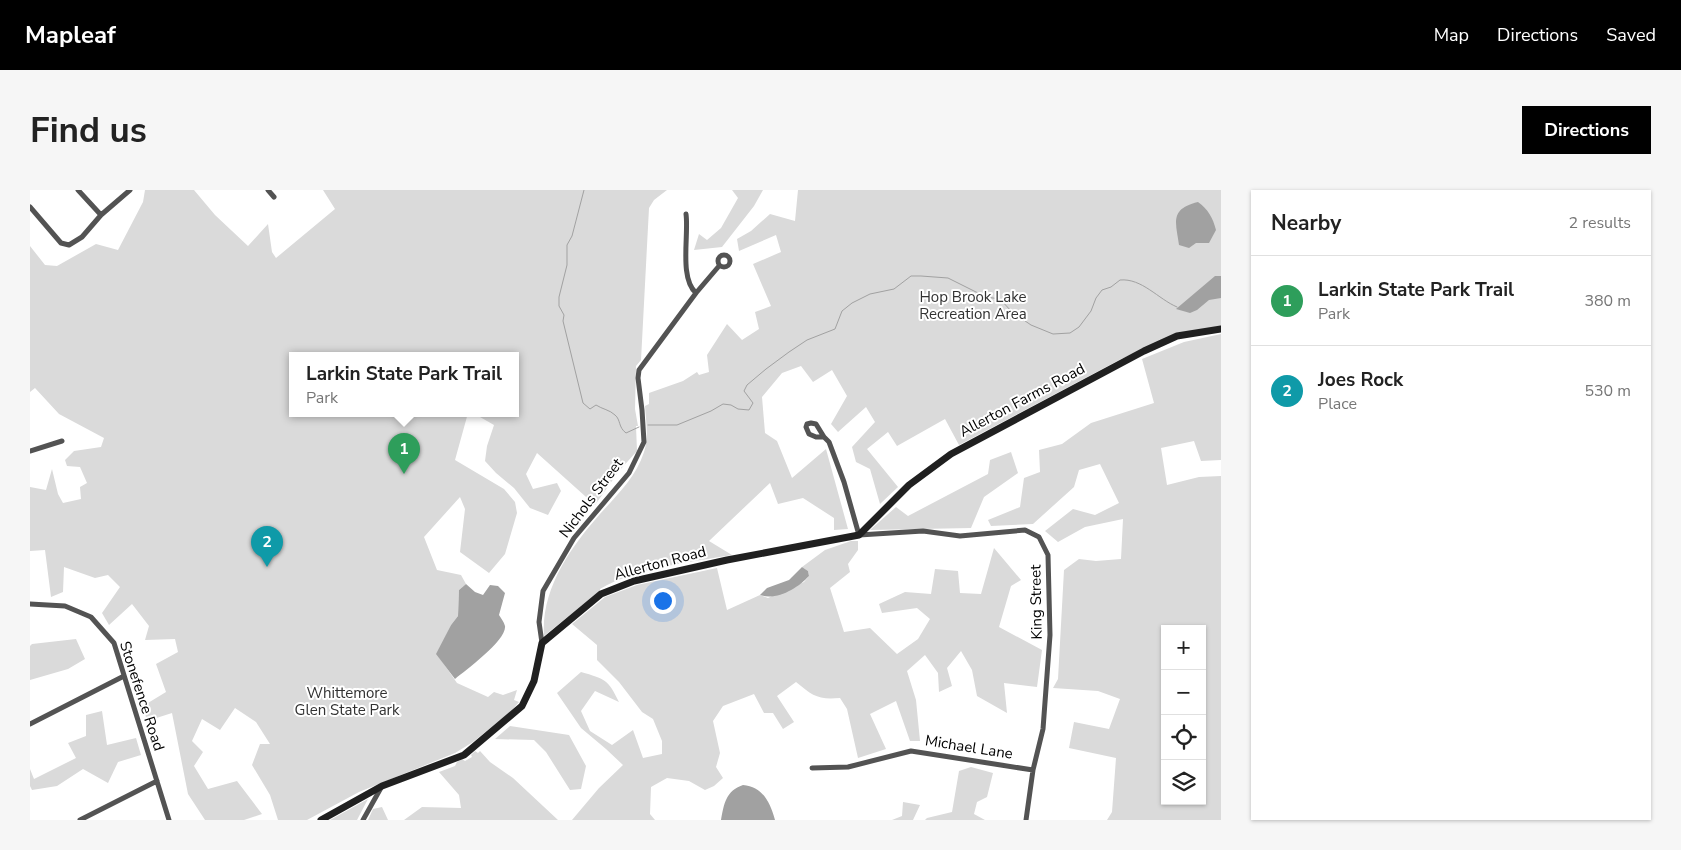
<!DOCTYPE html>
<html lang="en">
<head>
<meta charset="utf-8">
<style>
	:root { --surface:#fff; --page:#f6f6f6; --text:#222; --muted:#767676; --line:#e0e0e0; --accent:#000 }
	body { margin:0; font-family:"Nunito Sans",sans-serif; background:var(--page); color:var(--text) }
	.controls { position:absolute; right:15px; bottom:15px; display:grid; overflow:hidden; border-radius:0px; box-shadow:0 1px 4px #0004 }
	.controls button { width:45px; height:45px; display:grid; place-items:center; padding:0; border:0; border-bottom:1px solid var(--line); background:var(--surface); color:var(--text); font:25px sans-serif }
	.you { position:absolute; left:632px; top:410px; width:18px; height:18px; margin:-12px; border:4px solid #fff; border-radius:50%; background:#1a73e8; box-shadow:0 0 0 8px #1a73e833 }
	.badge { display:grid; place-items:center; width:32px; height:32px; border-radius:50%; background:var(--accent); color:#fff; font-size:16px; font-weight:700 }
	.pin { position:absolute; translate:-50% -41px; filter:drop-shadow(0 1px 2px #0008) }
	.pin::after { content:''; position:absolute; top:26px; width:18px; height:15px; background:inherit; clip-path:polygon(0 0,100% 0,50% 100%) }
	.popup { position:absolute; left:259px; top:162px; width:230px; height:65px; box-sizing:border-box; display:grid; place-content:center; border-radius:0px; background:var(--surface); filter:drop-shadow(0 1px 4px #0005); font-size:16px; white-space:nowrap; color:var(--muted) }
	.popup b { font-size:19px; color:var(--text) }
	.popup::after { content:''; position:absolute; left:50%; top:100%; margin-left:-10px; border:10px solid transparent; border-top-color:var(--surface) }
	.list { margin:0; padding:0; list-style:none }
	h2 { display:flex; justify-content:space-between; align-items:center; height:65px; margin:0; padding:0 20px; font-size:21px }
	h2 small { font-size:16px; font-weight:400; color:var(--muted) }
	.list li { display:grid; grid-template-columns:32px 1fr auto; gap:15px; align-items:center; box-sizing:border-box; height:90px; padding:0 20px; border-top:1px solid var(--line) }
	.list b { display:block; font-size:19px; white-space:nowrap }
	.list p { margin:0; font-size:16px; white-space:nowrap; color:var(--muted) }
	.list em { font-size:16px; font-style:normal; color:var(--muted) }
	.icon { flex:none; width:28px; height:28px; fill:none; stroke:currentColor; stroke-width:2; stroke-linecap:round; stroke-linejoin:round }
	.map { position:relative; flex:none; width:1191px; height:630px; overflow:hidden; border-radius:0px }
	header { display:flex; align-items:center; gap:30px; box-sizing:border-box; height:70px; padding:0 25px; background:var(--accent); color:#fff }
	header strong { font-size:24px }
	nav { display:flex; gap:28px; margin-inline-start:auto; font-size:18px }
	.intro { display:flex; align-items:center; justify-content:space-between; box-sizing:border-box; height:120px; padding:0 30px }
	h1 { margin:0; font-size:35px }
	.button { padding:12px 22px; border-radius:0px; background:var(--accent); color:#fff; font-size:18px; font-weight:700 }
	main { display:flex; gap:30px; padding:0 30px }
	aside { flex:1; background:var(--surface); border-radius:0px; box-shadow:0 1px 4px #0004 }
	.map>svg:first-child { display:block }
</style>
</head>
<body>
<header>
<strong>Mapleaf</strong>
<nav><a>Map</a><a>Directions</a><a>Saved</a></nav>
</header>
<div class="intro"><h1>Find us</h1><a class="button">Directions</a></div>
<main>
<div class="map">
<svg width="1191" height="630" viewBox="0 0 1191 630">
	<rect width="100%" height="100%" fill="#fff"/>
	<path fill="#dadada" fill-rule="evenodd" d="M115 0H164L185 25 218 56 238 34 242 62 246 68 305 19 293 0H637L624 10 619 18 611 170 606 176 605 219 608 236H606L607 261 589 281 565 315 507 263 496 284 503 299 527 293 531 301 518 325 500 318 484 298 466 283 455 271 457 256 464 235 443 223H485V165H263V223H438L425 270 474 299 485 312 487 323 475 364 459 383 430 362 435 319 430 307 394 347 407 380 431 385 436 394 429 400 428 426 421 435 407 464 427 493 458 507 464 502 473 505 487 500 484 510 489 512 480 522 443 552 425 563 329 602 277 630H248L240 605 222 575 230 554H240L226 532 205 518 190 540 172 529 162 551 173 562 164 576 178 599 207 591 232 624 214 630H175L158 604 142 523 117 531 113 516 136 502 126 474 148 462 145 449 115 450 119 436 102 414 79 435 72 423 90 397 78 385 65 388 34 377 33 402 21 407 15 360 0 361V297L16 300 22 279 28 304 33 313 51 309 50 297 57 293 50 277 37 276 35 270 44 261 71 257 74 248 29 224 5 198 0 202V56L15 75 27 76 66 54 88 60 113 12Z
		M702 0H733L724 16 692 57 664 60 669 44 677 50 691 38 708 8Z
		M768 0H1191V136L1154 142 1091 169 929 255 915 229 867 256 858 242 837 259 868 297 850 314 840 279 826 272 822 257 845 232 836 217 808 242 801 234 817 206 802 180 783 192 771 176 752 183 732 207 735 243 747 251 762 288 796 259 818 339 804 340V328L773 308 748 314 740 293 679 351 702 365C662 372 605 378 570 399V401L514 446C511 399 540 358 570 324 587 305 606 287 614 262 619 247 616 232 615 216L619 214V203L653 191 667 182 669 185 679 182 677 165 697 134 712 150 729 139 725 122 741 116 723 74 751 62 746 45 709 61 707 49 721 41 740 24 765 31Z
		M1191 144V270L1171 271 1164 251 1131 258 1137 295 1169 287 1191 286V630H1077L1082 622 1086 568 1039 558 1044 532 1079 539 1090 509 1068 501 1023 498 1028 489 1034 380 1049 369 1066 371 1091 369 1093 329 1055 337 1028 352 1015 341 1043 319 1065 325 1089 313 1070 274 1049 280 1044 297 1003 334 961 336 958 330 990 317 994 288 1010 282 1009 260 1032 254 1061 233 1124 213 1112 169 1154 152ZM1135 439H1172V611H1135Z
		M981 262 988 283 954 307 941 338 840 340 866 317 878 326 958 284 960 270Z
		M821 351H828V360L818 374 820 382 800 398 814 442 840 438 867 464 888 449 900 429 887 418 852 423 849 414 875 402 901 404 905 379 928 381 930 403 951 404 964 358 991 390 981 396 969 437 1012 460 1007 497 974 493 977 523 947 506 942 480 931 461 917 478 922 496 909 502 908 483 895 465 877 481 886 510 890 551H880L866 511 840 524 856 559 828 568 817 519 810 508C788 510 783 506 766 492L747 506 764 532 753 539 743 523H734L724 504 693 516 683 531 690 563 686 577 693 588 684 596 675 600 659 591 637 588 621 597 620 624 625 630H542L569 598 593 575 576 559 551 538 527 503 551 482C575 489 578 489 589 512L565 501 551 521 560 541 582 555 603 540 613 568 632 564V551L623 529 612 522 589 492 567 470V455L542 434 575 407 607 395 687 378 697 420 730 405 738 408 774 392 779 386 778 381 772 377 795 360Z
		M46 449 55 469 38 479 0 490V456L2 454Z
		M72 521 77 555 106 548 111 565 88 572 78 593 53 579 27 596 2 600 0 596V579L4 589 46 568 38 553 56 546V525Z
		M480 536 539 545 556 576 551 599 540 600 516 562 504 550 465 549Z
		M445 561 448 563 450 561 460 572 483 588 528 630H374L392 617 431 618 429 605 409 582 425 576 427 572 432 569 435 571 442 567 441 565Z
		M941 577 963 583 957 607 947 612 944 624 955 630H895L897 628 922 622 929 581Z
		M338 609 327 630H300Z
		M873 612 890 615 883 630H862L872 626Z
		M352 617 358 630H338L343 619Z"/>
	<path fill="#a1a1a1" d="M1168 12C1178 19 1183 28 1186 40L1179 53H1166L1159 58 1149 55C1146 33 1139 19 1168 12Z
		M1185 86H1191V108L1179 110 1167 120 1160 123 1146 119Z
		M772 377 778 381 779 386C768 398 747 411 730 405L737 398 759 390Z
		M436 394 445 402 453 405 460 395 468 396 475 403 469 425C471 428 474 432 475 436 477 450 436 480 425 489L406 464 421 435 428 426 429 400Z
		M713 595C733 597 740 612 745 630H691C694 613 696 601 713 595Z"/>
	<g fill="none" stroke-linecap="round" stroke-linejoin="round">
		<path stroke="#a1a1a1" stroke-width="1" d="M554 0 542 46 537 55V75L529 107V116L534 125 533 131 553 213 560 219 566 215C572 219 580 220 585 225 591 230 588 237 596 243L609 237
			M618 235H647L681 221 693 214 701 215 708 219 719 220 723 213 714 201 717 195 736 179 759 162 777 150 805 139 812 121 822 113 840 104 864 99 881 86H891L918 88 956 107 970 109 982 122 1001 135 1023 144 1040 143 1049 137 1061 121 1066 108 1072 100 1081 97 1090 90C1112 88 1128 109 1147 117"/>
		<path stroke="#535353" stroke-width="5" d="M48 0 71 25 100 0
			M238 0 244 7
			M0 17 31 53 39 55 52 47 71 25
			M656 24C659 45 649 88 666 103
			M688 71a6 6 0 1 1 12 0a6 6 0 1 1-12 0Z
			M794 247H786L779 244 776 237 777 234 781 233 786 234 794 247 799 252 814 292 829 345 893 341 930 346 995 340 1009 347 1018 365 1020 445 1013 539 1003 580 996 630
			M0 261 32 251
			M0 414 35 416 61 427 84 453 139 630
			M512 453 509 432 513 401 544 348 599 283 614 252 612 220 608 188 609 180 666 103 689 76
			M0 534 94 486
			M782 578 818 577 881 561 1003 580
			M50 630 127 591
			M333 630 352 596"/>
		<path stroke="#202020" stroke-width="7" d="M291 630 352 596 434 565 492 516 504 491 512 453 571 404 604 391 697 370 829 345 879 295 921 264 1114 161 1147 146 1191 139"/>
	</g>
	<g text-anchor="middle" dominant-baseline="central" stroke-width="4" stroke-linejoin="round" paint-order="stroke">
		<g font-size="15" fill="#313131" stroke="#fff">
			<text x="943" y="107">Hop Brook Lake<tspan x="943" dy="17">Recreation Area</tspan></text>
			<text x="317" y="503">Whittemore<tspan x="317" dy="17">Glen State Park</tspan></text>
		</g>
		<g font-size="15" fill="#000" stroke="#fff">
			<text transform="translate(992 210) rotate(-28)">Allerton Farms Road</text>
			<text transform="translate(561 308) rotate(-53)">Nichols Street</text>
			<text transform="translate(630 373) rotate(-15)">Allerton Road</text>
			<text transform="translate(1006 412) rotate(-91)">King Street</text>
			<text transform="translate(112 506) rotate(72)">Stonefence Road</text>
			<text transform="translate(939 557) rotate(9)">Michael Lane</text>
		</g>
	</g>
</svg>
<div class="controls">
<button>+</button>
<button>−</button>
<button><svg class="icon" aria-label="locate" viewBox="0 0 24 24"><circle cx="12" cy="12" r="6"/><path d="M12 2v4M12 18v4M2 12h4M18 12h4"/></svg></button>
<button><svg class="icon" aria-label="layers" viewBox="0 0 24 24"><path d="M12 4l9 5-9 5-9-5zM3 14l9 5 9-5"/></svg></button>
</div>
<div class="you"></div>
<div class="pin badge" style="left:374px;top:284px;background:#2e9e5b">1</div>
<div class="popup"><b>Larkin State Park Trail</b>Park</div>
<div class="pin badge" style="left:237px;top:377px;background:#0f9aa8">2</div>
</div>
<aside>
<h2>Nearby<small>2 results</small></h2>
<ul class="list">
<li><span class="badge" style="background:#2e9e5b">1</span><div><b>Larkin State Park Trail</b><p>Park</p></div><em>380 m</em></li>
<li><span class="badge" style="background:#0f9aa8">2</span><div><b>Joes Rock</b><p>Place</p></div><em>530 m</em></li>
</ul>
</aside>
</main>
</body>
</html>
